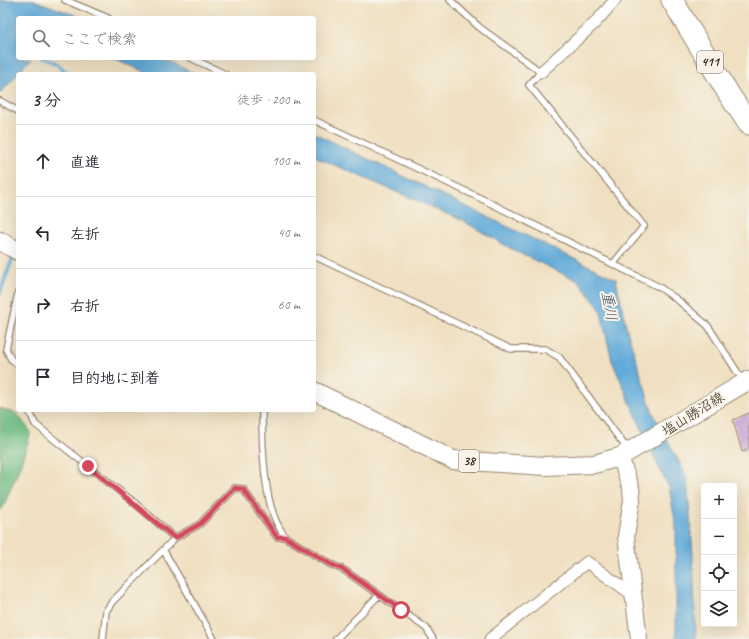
<!DOCTYPE html>
<html lang="ja">
<head>
<meta charset="utf-8">
<style>
	:root { --surface:#fff; --page:#f2f2f3; --text:#2b2b33; --muted:#7c7c81; --line:#e1e1e2 }
	body { margin:0; font-family:Caveat,"Klee One",sans-serif; background:var(--page); color:var(--text) }
	.controls { position:absolute; right:12px; bottom:12px; display:grid; overflow:hidden; border-radius:4px; box-shadow:0 4px 16px #0002 }
	.controls button { width:36px; height:36px; display:grid; place-items:center; padding:0; border:0; border-bottom:1px solid var(--line); background:var(--surface); color:var(--text); font:20px sans-serif }
	.stop { position:absolute; width:12px; height:12px; margin:-9px; border:3px solid #d1495b; border-radius:50%; background:#fff }
	.stop.end { background:#d1495b; border-color:#fff; box-shadow:0 1px 4px #0008 }
	.list { margin:0; padding:0; list-style:none }
	h2 { display:flex; justify-content:space-between; align-items:center; height:52px; margin:0; padding:0 16px; font-size:17px }
	h2 small { font-size:13px; font-weight:400; color:var(--muted) }
	.list li { display:grid; grid-template-columns:26px 1fr auto; gap:12px; align-items:center; box-sizing:border-box; height:72px; padding:0 16px; border-top:1px solid var(--line) }
	.list b { display:block; font-size:15px; white-space:nowrap }
	.list em { font-size:13px; font-style:normal; color:var(--muted) }
	.icon { flex:none; width:22px; height:22px; fill:none; stroke:currentColor; stroke-width:2; stroke-linecap:round; stroke-linejoin:round }
	.map { position:relative; flex:none; width:749px; height:639px; overflow:hidden }
	.search { position:absolute; background:var(--surface); box-shadow:0 4px 16px #0002; left:16px; top:16px; width:300px; height:44px; display:flex; align-items:center; gap:10px; box-sizing:border-box; padding:0 14px; border-radius:4px; color:var(--muted); font-size:15px }
	.panel { position:absolute; background:var(--surface); box-shadow:0 4px 16px #0002; left:16px; top:72px; width:300px; height:340px; border-radius:4px }
	.map>svg:first-child { display:block }
</style>
</head>
<body>
<div class="map">
<svg width="749" height="639" viewBox="0 0 749 639">
	<rect width="100%" height="100%" fill="#f7f3e8"/>
	<filter id="ink" filterUnits="userSpaceOnUse"><feTurbulence type="fractalNoise" baseFrequency=".025" numOctaves="2"/><feDisplacementMap in="SourceGraphic" scale="8" xChannelSelector="R" yChannelSelector="G"/><feConvolveMatrix kernelMatrix="1 2 1 2 8 2 1 2 1" color-interpolation-filters="sRGB"/></filter>
	<filter id="wash" filterUnits="userSpaceOnUse"><feTurbulence type="fractalNoise" baseFrequency=".012" numOctaves="4" result="noise"/><feDisplacementMap in="SourceGraphic" scale="16" xChannelSelector="R" yChannelSelector="G"/><feGaussianBlur stdDeviation="0.9" result="paint"/><feColorMatrix in="noise" values="0 0 0 0 0 0 0 0 0 0 0 0 0 0 0 0 0 1.4 0 .05"/><feComposite in="paint" operator="in"/></filter>
	<g filter="url(#wash)">
		<rect width="100%" height="100%" fill="#f0e0c1"/>
		<path fill="#6fbb84" stroke="#557251" d="M0 408 17 414 31 432 20 466 4 505 0 510Z"/>
		<path fill="#62abd9" stroke="#4e6a7c" d="M0 0H33L84 18H18V58H31L0 94Z
			M114 58H163L195 74H149Z
			M314 133 616 279 627 330 652 411 687 477 693 554 696 639H676V527L669 487 660 470 612 361 600 309 578 281 517 252 463 221 314 156Z"/>
		<g fill="none" stroke-linecap="round" stroke-linejoin="round">
			<path stroke="#62abd9" stroke-width="4" d="M42 58 57 64 68 74
				M0 293 14 254"/>
		</g>
		<g id="blocks">
			<path fill="#bf98d4" d="M749 413V449L742 452 733 420Z"/>
		</g>
	</g>
	<g filter="url(#ink)">
		<use href="#blocks" fill-opacity="0" stroke="#968570" stroke-width="1"/>
		<g fill="none" stroke-linecap="round" stroke-linejoin="round">
			<defs>
				<path id="lane" d="M65 0 108 18
					M450 0 479 27 541 72 529 85 644 226 613 264
					M191 58 225 74
					M0 101 18 111
					M314 120 478 197 659 287 679 301 708 326 743 381
					M314 256 511 349H545L559 357 628 450
					M18 293 6 349 11 359 18 365
					M29 410 35 424 46 433 136 504 175 538 112 602 106 611 103 639
					M262 410C262 441 263 493 276 521 278 526 282 532 285 537
					M175 538 200 524 235 488 243 489 277 537H285L330 564 344 570 426 628 433 639
					M164 551 214 639
					M336 639 379 595"/>
				<path id="street" d="M541 72 595 23 615 0
					M490 639 587 562 633 595"/>
				<path id="secondary" d="M620 457 631 488 632 500 626 536 639 639"/>
				<path id="primary" d="M0 241 18 251
					M314 391 453 460 545 466 594 464 620 457 749 380"/>
				<path id="highway" d="M672 0 730 96 749 124"/>
			</defs>
			<use href="#lane" stroke="#968570" stroke-width="8"/>
			<use href="#street" stroke="#968570" stroke-width="13"/>
			<use href="#secondary" stroke="#968570" stroke-width="18"/>
			<use href="#primary" stroke="#968570" stroke-width="20"/>
			<use href="#highway" stroke="#968570" stroke-width="23"/>
			<use href="#lane" stroke="#fff" stroke-width="5.5"/>
			<use href="#street" stroke="#fff" stroke-width="11"/>
			<use href="#secondary" stroke="#fff" stroke-width="16"/>
			<use href="#primary" stroke="#fff" stroke-width="18"/>
			<use href="#highway" stroke="#fff" stroke-width="21"/>
		</g>
	</g>
	<g fill="none" stroke-linecap="round" stroke-linejoin="round" filter="url(#ink)">
		<path stroke="#d1495b" stroke-width="5" d="M88 466 175 538 200 524 235 488 243 489 277 537H285L330 564 344 570 401 610"/>
	</g>
	<g text-anchor="middle" dominant-baseline="central" stroke-width="4" stroke-linejoin="round" paint-order="stroke">
		<g fill="#f7f3e8" stroke="#73665b" stroke-width="1">
			<rect x="697" y="51" width="26" height="22" rx="3"/>
			<rect x="459" y="450" width="20" height="22" rx="3"/>
		</g>
		<g font-size="13" font-weight="bold" fill="#3b2a1e">
			<text x="710" y="62">411</text>
			<text x="469" y="461">38</text>
		</g>
		<g font-size="14" fill="#3b2a1e" stroke="#f7f3e8">
			<text transform="translate(693 414) rotate(-32)">塩山勝沼線</text>
		</g>
		<g font-size="15" font-style="italic" fill="#49575f" stroke="#f7f3e8">
			<text transform="translate(609 306) rotate(80)">重川</text>
		</g>
	</g>
</svg>
<div class="controls">
<button>+</button>
<button>−</button>
<button><svg class="icon" aria-label="locate" viewBox="0 0 24 24"><circle cx="12" cy="12" r="6"/><path d="M12 2v4M12 18v4M2 12h4M18 12h4"/></svg></button>
<button><svg class="icon" aria-label="layers" viewBox="0 0 24 24"><path d="M12 4l9 5-9 5-9-5zM3 14l9 5 9-5"/></svg></button>
</div>
<div class="stop" style="left:401px;top:610px"></div>
<div class="stop end" style="left:88px;top:466px"></div>
<div class="search"><svg class="icon" aria-label="search" viewBox="0 0 24 24"><circle cx="10" cy="10" r="6"/><path d="M15 15l6 6"/></svg>ここで検索</div>
<section class="panel">
<h2>3 分<small>徒歩 · 200 m</small></h2>
<ul class="list">
<li><svg class="icon" aria-label="ahead" viewBox="0 0 24 24"><path d="M12 20V5M6 11l6-6 6 6"/></svg><div><b>直進</b></div><em>100 m</em></li>
<li><svg class="icon" aria-label="left" viewBox="0 0 24 24"><path d="M17 20v-9H6M10 6l-5 5 5 5"/></svg><div><b>左折</b></div><em>40 m</em></li>
<li><svg class="icon" aria-label="right" viewBox="0 0 24 24"><path d="M7 20v-9h11M14 6l5 5-5 5"/></svg><div><b>右折</b></div><em>60 m</em></li>
<li><svg class="icon" aria-label="arrive" viewBox="0 0 24 24"><path d="M6 21V4h12l-3 4 3 4H6"/></svg><div><b>目的地に到着</b></div></li>
</ul>
</section>
</div>
</body>
</html>
